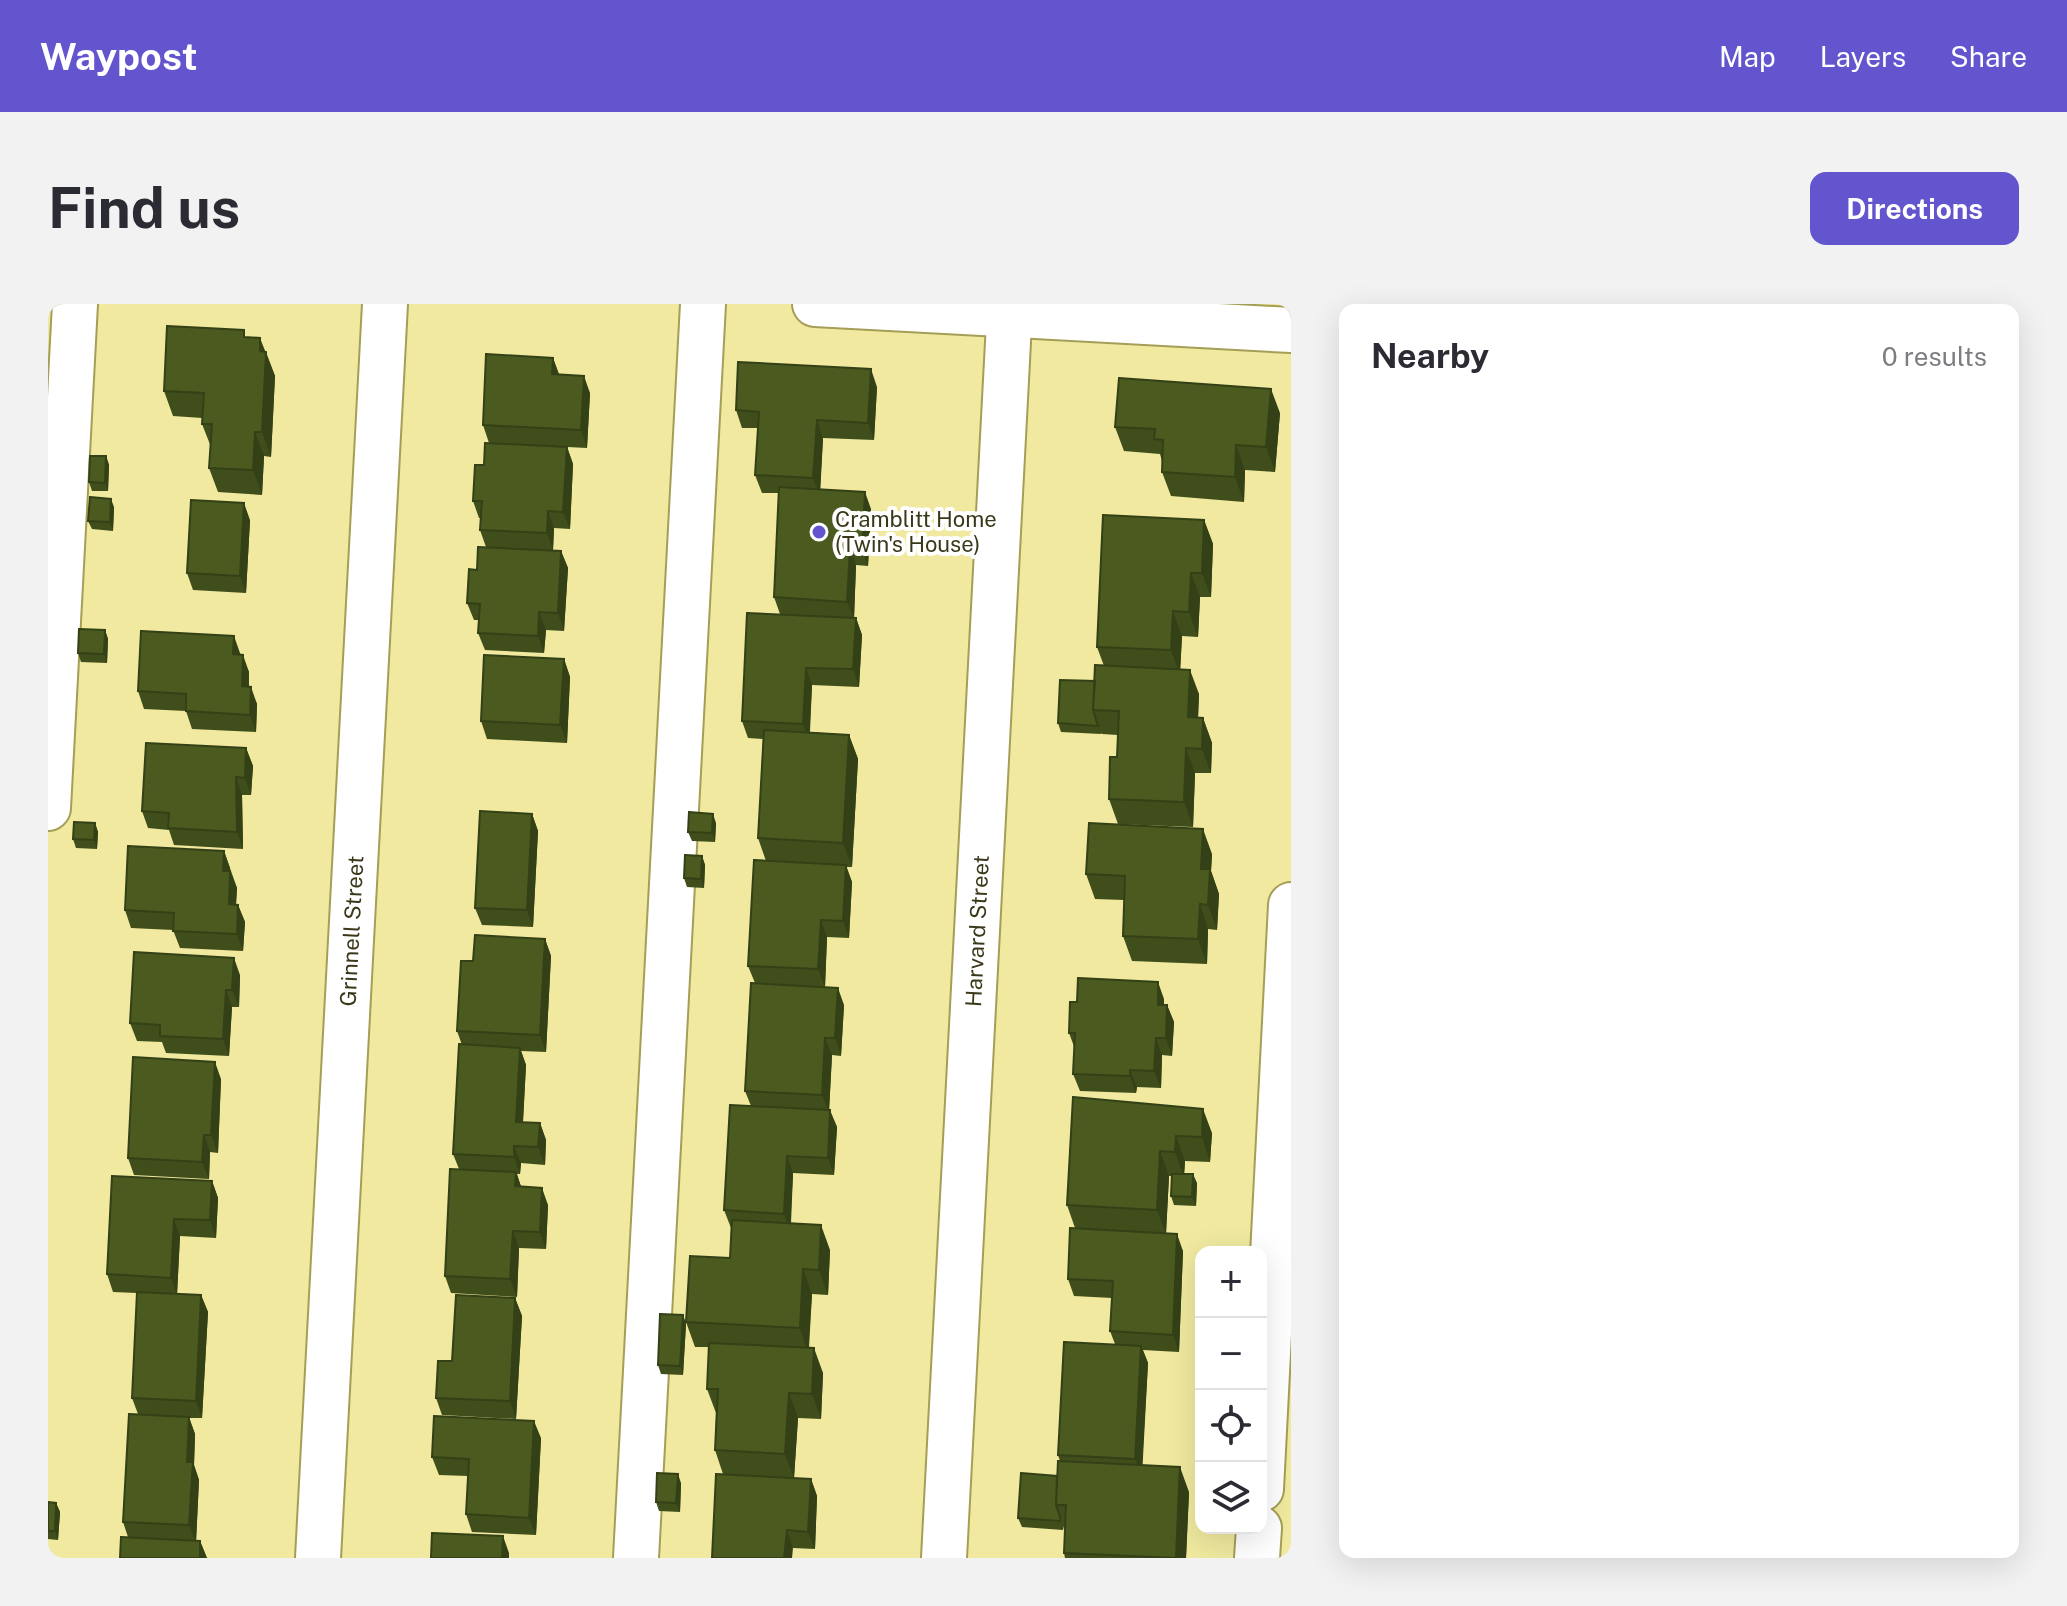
<!DOCTYPE html>
<html lang="en">
<head>
<meta charset="utf-8">
<style>
	:root { --surface:#fff; --page:#f2f2f3; --text:#2b2b33; --muted:#7c7c81; --line:#e1e1e2; --accent:#6255ce }
	body { margin:0; font-family:"Public Sans",sans-serif; background:var(--page); color:var(--text) }
	.controls { position:absolute; right:24px; bottom:24px; display:grid; overflow:hidden; border-radius:16px; box-shadow:0 8px 32px #0002 }
	.controls button { width:72px; height:72px; display:grid; place-items:center; padding:0; border:0; border-bottom:2px solid var(--line); background:var(--surface); color:var(--text); font:40px sans-serif }
	.list { margin:0; padding:0; list-style:none }
	h2 { display:flex; justify-content:space-between; align-items:center; height:104px; margin:0; padding:0 32px; font-size:34px }
	h2 small { font-size:26px; font-weight:400; color:var(--muted) }
	.icon { flex:none; width:44px; height:44px; fill:none; stroke:currentColor; stroke-width:2; stroke-linecap:round; stroke-linejoin:round }
	.map { position:relative; flex:none; width:1243px; height:1254px; overflow:hidden; border-radius:16px }
	header { display:flex; align-items:center; gap:48px; box-sizing:border-box; height:112px; padding:0 40px; background:var(--accent); color:#fff }
	header strong { font-size:38px }
	nav { display:flex; gap:44px; margin-inline-start:auto; font-size:28px }
	.intro { display:flex; align-items:center; justify-content:space-between; box-sizing:border-box; height:192px; padding:0 48px }
	h1 { margin:0; font-size:56px }
	.button { padding:20px 36px; border-radius:16px; background:var(--accent); color:#fff; font-size:28px; font-weight:700 }
	main { display:flex; gap:48px; padding:0 48px }
	aside { flex:1; background:var(--surface); border-radius:16px; box-shadow:0 8px 32px #0002 }
	.map>svg:first-child { display:block }
</style>
</head>
<body>
<header>
<strong>Waypost</strong>
<nav><a>Map</a><a>Layers</a><a>Share</a></nav>
</header>
<div class="intro"><h1>Find us</h1><a class="button">Directions</a></div>
<main>
<div class="map">
<svg width="1243" height="1254" viewBox="0 0 1243 1254">
	<rect width="100%" height="100%" fill="#f0e99f"/>
	<g fill="none" stroke-linecap="round" stroke-linejoin="round">
		<defs>
			<g id="minor">
				<path d="M767 0 1243 26"/>
				<path d="M0 504 27 0"/>
				<path d="M1213 1185 1243 601"/>
				<path id="s1" d="M270 1254 337 0"/>
				<path d="M588 1254 655 0"/>
				<path id="s2" d="M896 1254 962 0"/>
				<path d="M1209 1254 1211 1224"/>
			</g>
		</defs>
		<use href="#minor" stroke="#a59e56" stroke-width="48"/>
		<use href="#minor" stroke="#fff" stroke-width="44"/>
	</g>
	<path fill="#404e1c" d="M199 33 218 48 227 72 223 153 216 152 214 191 170 188 161 164 163 143 154 120V114L125 112 116 87Z
		M505 54 511 70 542 89 539 144 441 139 435 121Z
		M829 83 826 136 775 134 772 185 823 205 820 262 808 261 806 314H808L814 331 811 383 764 381 762 428 801 431 810 455 804 563H798L804 578 801 634 779 633 777 683 707 679 700 662 718 557 710 534 715 435 700 434 694 417 732 310 726 293 731 189H714L707 171 710 124H694L688 106Z
		M1232 109 1227 168 1197 166 1196 198 1123 192 1114 168V157L1112 150 1076 147 1067 123Z
		M519 143 525 160 522 225 506 224 505 246 513 247 520 264 516 327 498 326 496 349 437 346 430 329 431 316H426L419 299 429 266 438 243 432 226 433 214H431L425 197 436 161Z
		M58 152 61 161 60 187H44L41 178Z
		M66 203 65 227 44 225 40 217Z
		M202 216 198 289 145 286 139 269Z
		M1156 216 1165 240 1163 293H1152L1150 333 1134 332 1132 365 1151 390 1150 414H1155L1164 439 1163 469H1147L1145 523 1070 520 1061 495 1069 453 1070 431 1054 430 1053 429V430L1013 428 1010 419 1047 377 1056 362 1049 343Z
		M57 326 60 335 59 359 33 358 30 349Z
		M192 349 201 368V383L209 400 208 428 144 425 138 407 96 405 90 387Z
		M516 355 522 373 519 439 439 435 433 417Z
		M198 444 205 462 203 491H194L195 545 126 541 121 526 100 524 94 507Z
		M484 510 490 527 485 623 434 621 427 604Z
		M47 519 50 528 49 545 28 544 25 535Z
		M668 519 667 538 644 537 640 528Z
		M176 547 189 584 188 600 190 601 197 618 195 647 132 644 125 626 83 624 77 606Z
		M1164 550 1163 567 1171 590 1169 626 1160 625 1159 660 1084 657 1075 632 1076 596 1047 595 1038 570Z
		M654 552 657 561 656 584 639 583 636 574Z
		M497 635 503 652 498 748 473 747 478 761 475 818 492 819 498 836 497 861 473 859 472 870H469L473 883 500 901 498 945 471 944 469 993 403 989 397 972 411 865 405 850 414 741 409 727 425 657Z
		M192 671 191 703H184L181 752 118 749 114 738 89 737 82 719Z
		M1116 695V701H1119L1126 718 1124 752 1114 751 1113 784 1089 783 1088 789 1032 787 1025 770 1027 745 1021 729Z
		M796 701 793 752 784 751 781 806 789 823 786 871 745 869 743 920 782 946 780 991 764 990 761 1044 775 1069 773 1115 750 1114 746 1174 763 1175 769 1192 767 1245 745 1244 675 1170 667 1146 668 1109 659 1085 661 1043H647L638 1018 682 954 683 924 676 906 703 802 697 787Z
		M173 775 170 849 162 848 161 875 86 871 80 854Z
		M1025 793 1164 829 1162 858 1137 857 1136 870 1149 879 1148 902 1126 901 1123 892 1124 872H1121L1118 929 1135 947 1131 1048 1095 1046 1100 1059 1094 1161 1141 1188 1138 1254H1017L1016 1249 1017 1225 1016 1222 1015 1226 974 1223 970 1214 1009 1172 1012 1157 1010 1151 1067 1040 1062 1027 1064 994 1026 992 1020 975 1027 924 1019 901Z
		M164 877 170 894 168 934 132 932 129 990 153 991 160 1008 154 1114H141L147 1130 146 1161 151 1176 148 1237H152L159 1254H72L80 1233 75 1218 90 1110 84 1094 89 989 65 988 59 970Z
		M467 994 474 1012 468 1115 394 1111 388 1094 404 1057Z
		M635 1011 638 1020 635 1071 613 1070 610 1061Z
		M493 1134 488 1231 424 1228 418 1210 420 1172 391 1171 384 1153Z
		M633 1179 632 1208 611 1207 608 1198Z
		M0 1198 8 1199 12 1208 10 1236 0 1235Z"/>
	<path fill="#344016" d="M212 34 227 72 223 153 214 128Z
		M505 54 511 71 504 70Z
		M823 65 829 83 826 136 820 119Z
		M536 72 542 89 539 144 533 126Z
		M1223 85 1232 109 1227 168 1218 143Z
		M769 116 775 134 772 192 765 174Z
		M207 128 216 152 214 191 205 166Z
		M1188 141 1197 166 1196 198 1187 173Z
		M519 143 525 160 522 225 515 208Z
		M58 152 61 161 60 187 57 179Z
		M817 188 823 205 820 262 814 244Z
		M63 195 66 203 65 227 62 218Z
		M196 199 202 216 198 289 192 272Z
		M500 207 506 224 505 246 499 229Z
		M1156 216 1165 240 1163 293 1154 269Z
		M802 244 808 261 806 315 799 298Z
		M513 247 520 264 516 327 510 309Z
		M1143 269 1152 293 1150 333 1141 308Z
		M1125 307 1134 332 1132 371 1123 346Z
		M491 308 498 326 496 349 490 332Z
		M808 314 814 331 811 383 805 365Z
		M57 326 60 335 59 359 56 350Z
		M186 332 192 349 191 368 185 350Z
		M195 351 201 368 200 399 194 382Z
		M516 355 522 373 519 439 512 421Z
		M758 364 764 381 761 437 755 420Z
		M1142 366 1151 390 1149 438 1140 413Z
		M203 383 209 400 208 428 202 411Z
		M1155 414 1164 439 1163 469 1154 445Z
		M801 431 810 455 804 563 795 539Z
		M198 444 205 462 203 491 197 474Z
		M1138 444 1147 469 1145 523 1136 498Z
		M188 473 194 491 195 545 189 528Z
		M484 510 490 527 485 623 479 606Z
		M665 510 668 519 667 538 664 529Z
		M47 519 50 528 49 545 46 536Z
		M1155 525 1164 550 1163 567 1171 590 1169 626 1160 601 1153 565Z
		M176 547 182 564 181 584 175 567Z
		M654 552 657 561 656 584 653 575Z
		M798 561 804 578 801 634 795 617Z
		M182 567 189 584 187 617 181 600Z
		M1152 600 1160 625 1159 660 1150 635Z
		M190 601 197 618 195 647 189 630Z
		M773 616 779 633 777 683 770 665Z
		M497 635 503 652 498 748 492 731Z
		M186 654 192 671 191 703 184 686Z
		M1110 678 1116 695V718L1110 701Z
		M790 684 796 701 793 752 787 734Z
		M178 686 184 703 181 752 175 735Z
		M1119 701 1126 718 1124 752 1118 734Z
		M777 734 784 751 781 808 774 791Z
		M1108 734 1114 751 1113 784 1106 767Z
		M472 744 478 761 474 835 468 818Z
		M167 758 173 775 170 849 163 831Z
		M1082 766 1089 783 1088 789 1082 772Z
		M1155 805 1164 829 1162 858 1154 833Z
		M782 806 789 823 786 871 780 854Z
		M492 819 498 836 497 861 490 843Z
		M156 831 162 848 161 875 154 858Z
		M1128 832 1137 857 1136 873 1127 848Z
		M466 842 473 859 472 870 466 853Z
		M1112 847 1121 872 1118 930 1109 906Z
		M739 852 745 869 742 927 736 910Z
		M468 868 474 885 467 882Z
		M1145 870 1149 879 1148 902 1144 893Z
		M164 877 170 894 168 934 162 916Z
		M494 884 500 901 498 945 492 928Z
		M126 915 132 932 129 991 123 974Z
		M773 921 782 946 780 991 771 966Z
		M465 927 471 944 469 993 462 975Z
		M1129 930 1135 947 1131 1048 1125 1031Z
		M755 965 764 990 760 1049 752 1024Z
		M153 991 160 1008 154 1114 148 1097Z
		M467 994 474 1012 468 1115 462 1097Z
		M635 1011 638 1020 635 1071 632 1062Z
		M1093 1042 1100 1059 1094 1172 1087 1155Z
		M766 1044 775 1069 773 1115 764 1090Z
		M741 1089 750 1114 746 1174 737 1150Z
		M141 1113 147 1130 146 1161 151 1176 148 1239 141 1221 139 1158Z
		M486 1117 493 1134 488 1231 481 1214Z
		M1132 1163 1141 1188 1138 1254H1128Z
		M630 1170 633 1179 632 1208 628 1199Z
		M763 1175 769 1192 767 1245 760 1228Z
		M8 1199 12 1208 10 1236 7 1227Z
		M739 1226 745 1244 744 1254H736Z
		M455 1232 461 1249V1254H454Z
		M152 1237 159 1254H152Z"/>
	<path fill="#4b5b20" stroke="#344016" stroke-width="2" d="M119 22 196 26V33L212 34V47L218 48 214 128H207L205 166 161 164 164 120H154L156 89 116 87Z
		M438 50 505 54 504 70 536 72 533 126 435 121Z
		M690 58 823 65 820 119 769 116 765 174 707 171 711 108 688 106Z
		M1071 74 1223 85 1218 143 1188 141 1187 173 1114 168 1115 136 1106 135 1107 125 1067 123Z
		M437 139 519 143 515 208 500 207 499 229 432 226 434 197H425L427 161H436Z
		M42 152H58L57 179 41 178Z
		M731 183 817 188 814 244H802L799 298 726 293Z
		M42 193 63 195 62 218 40 217Z
		M143 196 196 199 192 272 139 269Z
		M1055 211 1156 216 1154 269H1143L1141 308 1125 307 1123 346 1049 343Z
		M430 243 513 247 510 309 491 308 490 332 430 329 432 300 419 299 421 265 429 266Z
		M699 309 808 314 805 365 758 364 755 420 694 417Z
		M31 325 57 326 56 350 30 349Z
		M93 327 186 332 185 350 195 351 194 382 203 383 202 411 138 407V390L90 387Z
		M436 351 516 355 512 421 433 417Z
		M1047 361 1142 366 1140 413 1155 414 1154 445 1138 444 1136 498 1061 495 1062 453H1069L1071 407 1045 406Z
		M1012 376 1047 377 1045 406 1050 422 1010 419Z
		M716 426 801 431 795 539 710 534Z
		M98 439 198 444 197 474 188 473 189 528 120 524 121 509 94 507Z
		M432 507 484 510 479 606 427 604Z
		M641 508 665 510 664 529 640 528Z
		M26 518 47 519 46 536 25 535Z
		M1041 519 1155 525 1153 565H1162L1160 601 1152 600 1150 635 1075 632 1077 572 1038 570Z
		M80 542 176 547 175 567H182L181 600 190 601 189 630 125 627 126 609 77 606Z
		M637 551 654 552 653 575 636 574Z
		M706 556 798 561 795 617 773 616 770 665 700 662Z
		M427 631 497 635 492 731 409 727 413 657H425Z
		M86 648 186 654 184 686H178L175 735 112 732V721L82 719Z
		M1030 674 1110 678V701H1119L1118 734H1108L1106 767 1082 766V772L1025 770 1027 729H1021L1022 698H1029Z
		M703 679 790 684 787 734H777L774 791 697 787Z
		M411 740 472 744 468 818 492 819 490 843 466 842V853L405 850Z
		M85 753 167 758 163 831H156L154 858 80 854Z
		M1025 793 1155 805 1154 833 1128 832 1127 848 1112 847 1109 906 1019 901Z
		M682 801 782 806 780 854 739 852 736 910 676 906Z
		M402 865 468 868 467 882 494 884 492 928 465 927 462 975 397 972Z
		M1124 870H1145L1144 893 1123 892Z
		M64 872 164 877 162 916 126 915 123 974 59 970Z
		M684 916 773 921 771 966 755 965 752 1024 638 1018 642 952 682 954Z
		M1022 924 1129 930 1125 1031 1062 1027 1065 977 1020 975Z
		M89 988 153 991 148 1097 84 1094Z
		M408 991 467 994 462 1097 388 1094 390 1057H404Z
		M612 1010 635 1011 632 1062 610 1061Z
		M1016 1038 1093 1042 1087 1155 1010 1151Z
		M661 1039 766 1044 764 1090 741 1089 737 1150 667 1146 670 1085H659Z
		M81 1110 141 1113 139 1158H145L141 1221 75 1218Z
		M386 1112 486 1117 481 1214 418 1210 421 1155 384 1153Z
		M1010 1157 1132 1163 1128 1254 1016 1249 1018 1201H1008Z
		M609 1169 630 1170 628 1199 608 1198Z
		M973 1169 1009 1172 1008 1201 1012 1213V1217L970 1214Z
		M668 1170 763 1175 760 1228 739 1226 736 1254H664Z
		M1151 1174H1153V1196H1150Z
		M0 1198 8 1199 7 1227H0Z
		M384 1229 455 1232 454 1254H383Z
		M73 1233 152 1237V1254H72Z"/>
	<circle fill="#6255ce" stroke="#fff" stroke-width="3" cx="771" cy="228" r="8"/>
	<g text-anchor="middle" dominant-baseline="central" stroke-width="8" stroke-linejoin="round" paint-order="stroke">
		<g font-size="22" fill="#3b381a" stroke="#fff" text-anchor="start">
			<text x="787" y="215">Cramblitt Home<tspan x="787" dy="25">(Twin's House)</tspan></text>
		</g>
		<g font-size="22" fill="#3b381a" stroke="#fff">
			<text stroke="none"><textPath href="#s1" startOffset="628">Grinnell Street</textPath></text>
			<text stroke="none"><textPath href="#s2" startOffset="628">Harvard Street</textPath></text>
		</g>
	</g>
</svg>
<div class="controls">
<button>+</button>
<button>−</button>
<button><svg class="icon" aria-label="locate" viewBox="0 0 24 24"><circle cx="12" cy="12" r="6"/><path d="M12 2v4M12 18v4M2 12h4M18 12h4"/></svg></button>
<button><svg class="icon" aria-label="layers" viewBox="0 0 24 24"><path d="M12 4l9 5-9 5-9-5zM3 14l9 5 9-5"/></svg></button>
</div>
</div>
<aside>
<h2>Nearby<small>0 results</small></h2>
<ul class="list">
</ul>
</aside>
</main>
</body>
</html>
